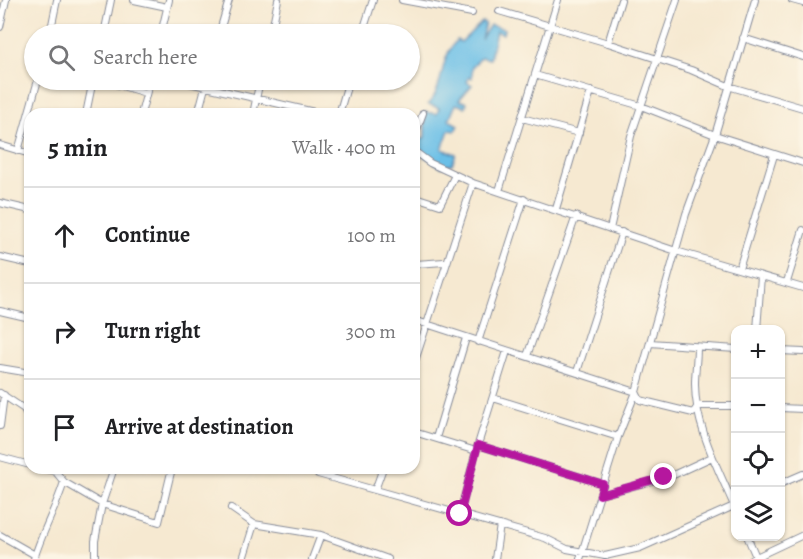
<!DOCTYPE html>
<html lang="en">
<head>
<meta charset="utf-8">
<style>
	:root { --surface:#fff; --page:#f6f6f6; --text:#202124; --muted:#757577; --line:#e0e0e0 }
	body { margin:0; font-family:Alegreya,serif; background:var(--page); color:var(--text) }
	.controls { position:absolute; right:18px; bottom:18px; display:grid; overflow:hidden; border-radius:12px; box-shadow:0 2px 4px #0004 }
	.controls button { width:54px; height:54px; display:grid; place-items:center; padding:0; border:0; border-bottom:2px solid var(--line); background:var(--surface); color:var(--text); font:30px sans-serif }
	.stop { position:absolute; width:18px; height:18px; margin:-14px; border:4px solid #b5179e; border-radius:50%; background:#fff }
	.stop.end { background:#b5179e; border-color:#fff; box-shadow:0 2px 6px #0008 }
	.list { margin:0; padding:0; list-style:none }
	h2 { display:flex; justify-content:space-between; align-items:center; height:78px; margin:0; padding:0 24px; font-size:26px }
	h2 small { font-size:20px; font-weight:400; color:var(--muted) }
	.list li { display:grid; grid-template-columns:39px 1fr auto; gap:18px; align-items:center; box-sizing:border-box; height:96px; padding:0 24px; border-top:2px solid var(--line) }
	.list b { display:block; font-size:22px; white-space:nowrap }
	.list em { font-size:20px; font-style:normal; color:var(--muted) }
	.icon { flex:none; width:33px; height:33px; fill:none; stroke:currentColor; stroke-width:2; stroke-linecap:round; stroke-linejoin:round }
	.map { position:relative; flex:none; width:803px; height:559px; overflow:hidden }
	.search { position:absolute; background:var(--surface); box-shadow:0 2px 4px #0004; left:24px; top:24px; width:396px; height:66px; display:flex; align-items:center; gap:15px; box-sizing:border-box; padding:0 21px; border-radius:33px; color:var(--muted); font-size:22px }
	.panel { position:absolute; background:var(--surface); box-shadow:0 2px 4px #0004; left:24px; top:108px; width:396px; height:366px; border-radius:18px }
	.map>svg:first-child { display:block }
</style>
</head>
<body>
<div class="map">
<svg width="803" height="559" viewBox="0 0 803 559">
	<rect width="100%" height="100%" fill="#fcf5e5"/>
	<filter id="ink" filterUnits="userSpaceOnUse"><feTurbulence type="fractalNoise" baseFrequency=".0167" numOctaves="2"/><feDisplacementMap in="SourceGraphic" scale="12" xChannelSelector="R" yChannelSelector="G"/><feConvolveMatrix kernelMatrix="1 2 1 2 8 2 1 2 1" color-interpolation-filters="sRGB"/></filter>
	<filter id="wash" filterUnits="userSpaceOnUse"><feTurbulence type="fractalNoise" baseFrequency=".008" numOctaves="4" result="noise"/><feDisplacementMap in="SourceGraphic" scale="24" xChannelSelector="R" yChannelSelector="G"/><feGaussianBlur stdDeviation="1.35" result="paint"/><feColorMatrix in="noise" values="0 0 0 0 0 0 0 0 0 0 0 0 0 0 0 0 0 1.4 0 .05"/><feComposite in="paint" operator="in"/></filter>
	<g filter="url(#wash)">
		<rect width="100%" height="100%" fill="#f6e9d1"/>
		<path fill="#6bbfe7" stroke="#4377a2" stroke-width="1.5" d="M482 22 485 23 481 39 490 25 504 29 503 34 496 31 490 59 481 57 472 67V78L469 77 467 82 472 85 459 100 467 103 465 107 456 104 449 120 458 125 455 131 449 130 442 149 456 154 452 164 441 167 415 150 414 144 425 137V112L437 114 439 108 428 104C445 88 438 60 457 40L461 42Z"/>
	</g>
	<g filter="url(#ink)">
		<g fill="none" stroke-linecap="round" stroke-linejoin="round">
			<defs>
				<path id="minor" d="M134 0 167 7
					M402 0 472 13
					M792 0 803 3
					M499 11 608 43 691 70 728 86 803 108
					M0 27 6 0
					M50 34 57 0
					M104 34 111 0
					M161 34 169 0
					M219 34 229 0
					M271 34 278 0
					M362 34 373 0
					M743 38 803 57
					M608 43 621 0
					M535 75 641 106 715 135 803 163
					M101 80 146 93
					M176 80 323 114
					M86 114 93 80
					M141 114 150 80
					M198 114 207 80
					M253 114 260 80
					M339 114 349 80
					M522 118 579 133
					M414 137 423 113
					M0 145 30 154
					M18 151 38 80
					M414 151 430 163 473 183 676 251 803 288
					M499 191 558 0
					M415 197 440 205 455 175
					M0 203 30 210
					M556 209 591 91
					M610 229 631 136 677 0
					M0 257 30 264
					M414 269 416 264 444 262
					M739 269 774 155
					M787 282 803 230
					M0 311 30 318
					M414 320 636 392 640 400 693 413 698 406H736
					M757 330 761 276
					M478 342 524 199
					M650 343 736 349
					M697 347C697 359 695 372 695 384 695 427 719 470 735 508
					M780 351 803 352
					M527 356 576 216
					M414 364 473 183
					M0 368 30 373
					M577 372 622 232
					M0 393 24 409 30 420
					M493 398 618 437
					M780 408 803 409
					M0 426 4 395
					M414 432 476 451
					M436 438 466 338
					M478 445 603 484
					M0 457 30 465
					M318 474 545 538 567 549 605 556 640 548 736 505
					M64 482 102 504 114 468
					M780 484 803 474
					M375 490 383 468
					M600 495 671 476 712 457
					M231 508 254 524 321 535 388 559
					M460 514 476 451 507 351
					M0 535 35 555
					M747 536 757 559
					M34 559C42 532 56 508 64 482L55 471 42 468
					M95 559V541L102 504 159 522 172 468
					M243 559 254 524
					M312 559 321 535
					M495 559 500 525
					M580 559 618 437 636 392 686 214 715 135 755 0
					M752 559 803 535"/>
			</defs>
			<use href="#minor" stroke="#888c98" stroke-width="8"/>
			<use href="#minor" stroke="#fff" stroke-width="6"/>
		</g>
	</g>
	<g fill="none" stroke-linecap="round" stroke-linejoin="round" filter="url(#ink)">
		<path stroke="#b5179e" stroke-width="8" d="M460 514 478 445 603 484 600 495 664 477"/>
	</g>
</svg>
<div class="controls">
<button>+</button>
<button>−</button>
<button><svg class="icon" aria-label="locate" viewBox="0 0 24 24"><circle cx="12" cy="12" r="6"/><path d="M12 2v4M12 18v4M2 12h4M18 12h4"/></svg></button>
<button><svg class="icon" aria-label="layers" viewBox="0 0 24 24"><path d="M12 4l9 5-9 5-9-5zM3 14l9 5 9-5"/></svg></button>
</div>
<div class="stop" style="left:460px;top:514px"></div>
<div class="stop end" style="left:664px;top:477px"></div>
<div class="search"><svg class="icon" aria-label="search" viewBox="0 0 24 24"><circle cx="10" cy="10" r="6"/><path d="M15 15l6 6"/></svg>Search here</div>
<section class="panel">
<h2>5 min<small>Walk · 400 m</small></h2>
<ul class="list">
<li><svg class="icon" aria-label="ahead" viewBox="0 0 24 24"><path d="M12 20V5M6 11l6-6 6 6"/></svg><div><b>Continue</b></div><em>100 m</em></li>
<li><svg class="icon" aria-label="right" viewBox="0 0 24 24"><path d="M7 20v-9h11M14 6l5 5-5 5"/></svg><div><b>Turn right</b></div><em>300 m</em></li>
<li><svg class="icon" aria-label="arrive" viewBox="0 0 24 24"><path d="M6 21V4h12l-3 4 3 4H6"/></svg><div><b>Arrive at destination</b></div></li>
</ul>
</section>
</div>
</body>
</html>
